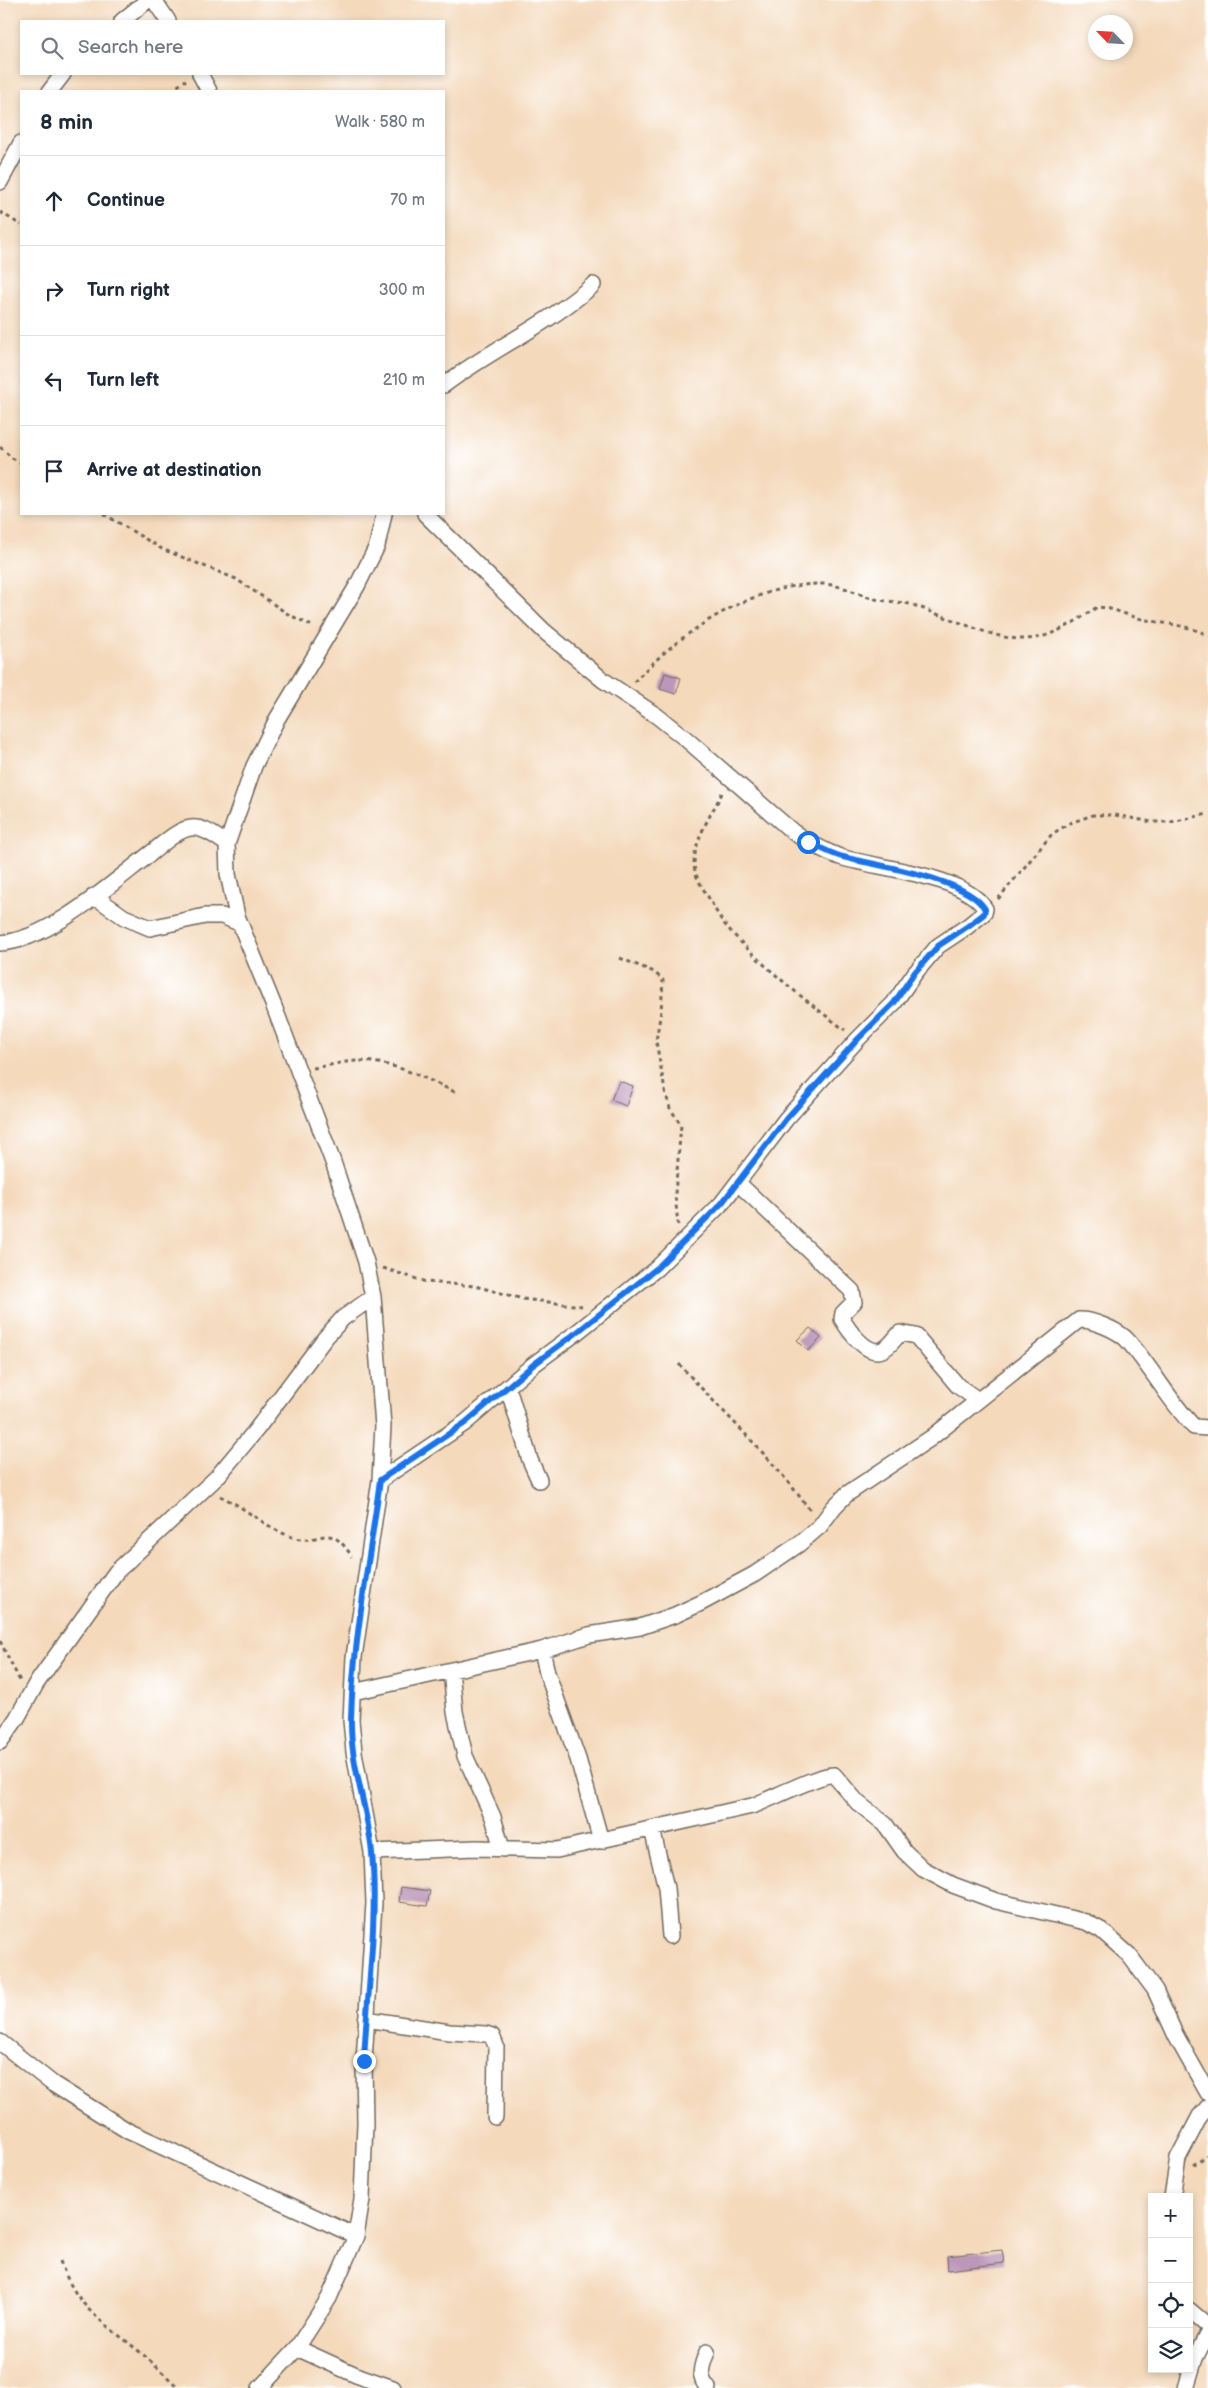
<!DOCTYPE html>
<html lang="en">
<head>
<meta charset="utf-8">
<style>
	:root { --surface:#fff; --page:#f2f2f3; --text:#1f2937; --muted:#747a83; --line:#e0e1e3 }
	body { margin:0; font-family:"Balsamiq Sans",sans-serif; background:var(--page); color:var(--text) }
	.controls { position:absolute; right:15px; bottom:15px; display:grid; overflow:hidden; border-radius:0px; box-shadow:0 2px 8px #0003 }
	.controls button { width:45px; height:45px; display:grid; place-items:center; padding:0; border:0; border-bottom:1px solid var(--line); background:var(--surface); color:var(--text); font:25px sans-serif }
	.compass { position:absolute; left:1088px; top:15px; width:45px; height:45px; border-radius:50%; background:var(--surface); box-shadow:0 2px 8px #0003; rotate:295deg }
	.stop { position:absolute; width:15px; height:15px; margin:-11px; border:4px solid #1a73e8; border-radius:50%; background:#fff }
	.stop.end { background:#1a73e8; border-color:#fff; box-shadow:0 1px 5px #0008 }
	.list { margin:0; padding:0; list-style:none }
	h2 { display:flex; justify-content:space-between; align-items:center; height:65px; margin:0; padding:0 20px; font-size:21px }
	h2 small { font-size:16px; font-weight:400; color:var(--muted) }
	.list li { display:grid; grid-template-columns:32px 1fr auto; gap:15px; align-items:center; box-sizing:border-box; height:90px; padding:0 20px; border-top:1px solid var(--line) }
	.list b { display:block; font-size:19px; white-space:nowrap }
	.list em { font-size:16px; font-style:normal; color:var(--muted) }
	.icon { flex:none; width:28px; height:28px; fill:none; stroke:currentColor; stroke-width:2; stroke-linecap:round; stroke-linejoin:round }
	.map { position:relative; flex:none; width:1208px; height:2388px; overflow:hidden }
	.search { position:absolute; background:var(--surface); box-shadow:0 2px 8px #0003; left:20px; top:20px; width:425px; height:55px; display:flex; align-items:center; gap:12px; box-sizing:border-box; padding:0 18px; border-radius:0px; color:var(--muted); font-size:19px }
	.panel { position:absolute; background:var(--surface); box-shadow:0 2px 8px #0003; left:20px; top:90px; width:425px; height:425px; border-radius:0px }
	.map>svg:first-child { display:block }
</style>
</head>
<body>
<div class="map">
<svg width="1208" height="2388" viewBox="0 0 1208 2388">
	<rect width="100%" height="100%" fill="#fff"/>
	<filter id="ink" filterUnits="userSpaceOnUse"><feTurbulence type="fractalNoise" baseFrequency=".02" numOctaves="2"/><feDisplacementMap in="SourceGraphic" scale="10" xChannelSelector="R" yChannelSelector="G"/><feConvolveMatrix kernelMatrix="1 2 1 2 8 2 1 2 1" color-interpolation-filters="sRGB"/></filter>
	<filter id="wash" filterUnits="userSpaceOnUse"><feTurbulence type="fractalNoise" baseFrequency=".0096" numOctaves="4" result="noise"/><feDisplacementMap in="SourceGraphic" scale="20" xChannelSelector="R" yChannelSelector="G"/><feGaussianBlur stdDeviation="1.12" result="paint"/><feColorMatrix in="noise" values="0 0 0 0 0 0 0 0 0 0 0 0 0 0 0 0 0 1.4 0 .05"/><feComposite in="paint" operator="in"/></filter>
	<g filter="url(#wash)">
		<rect width="100%" height="100%" fill="#f4d9bb"/>
		<g id="blocks">
			<path fill="#bc97ba" d="M665 673 681 678 676 694 660 689Z
				M619 1081 633 1086 626 1106 611 1100Z
				M810 1328 821 1338 808 1351 797 1340Z
				M401 1887 430 1891 427 1906 399 1902Z
				M1002 2250 1004 2263 948 2270 947 2256Z"/>
		</g>
	</g>
	<g filter="url(#ink)">
		<use href="#blocks" fill-opacity="0" stroke="#71685d" stroke-width="1"/>
		<g fill="none" stroke-linecap="round" stroke-linejoin="round">
			<defs>
				<path id="minor" d="M154 0 168 21
					M122 21 148 0
					M200 74 209 91
					M50 91 63 74
					M0 182 21 143
					M444 385C492 349 547 325 593 285
					M94 896 124 917 150 928 205 916H222L239 923
					M0 943C48 941 112 883 150 854 162 845 180 826 196 828 207 829 218 838 227 844
					M738 1183 852 1291 854 1302 843 1313 842 1319C849 1331 867 1356 882 1350 890 1347 895 1338 900 1333L916 1336 958 1386 978 1400
					M508 1388 530 1460 539 1480
					M380 1480 465 1423 533 1365 576 1333 657 1268 722 1203 786 1119 858 1039 894 1003 915 973 938 946 968 926 984 913 985 909C966 875 875 868 840 857 824 851 808 842 793 832L686 739 657 716 603 680 544 631 425 514
					M542 1650 547 1673 578 1759 601 1841
					M451 1670 455 1712 465 1756 493 1817 502 1849
					M353 1692 542 1650 589 1635 640 1627 675 1615 701 1603 755 1574 799 1544 820 1526 834 1507 847 1494 931 1438 1079 1320C1092 1319 1120 1331 1128 1341 1152 1368 1169 1401 1194 1427L1208 1428
					M0 1742 17 1718 36 1684 116 1572 217 1477 256 1430 325 1338 343 1318 373 1297
					M652 1829 666 1888 670 1936
					M372 1852 476 1848 557 1850 752 1806C769 1800 822 1773 834 1775L858 1803 885 1824 904 1851 923 1869 953 1885 996 1901 1086 1922 1101 1930 1129 1955 1155 1990 1176 2036 1208 2093
					M366 2019 449 2032 486 2034 492 2036 496 2046 495 2117
					M0 2042 53 2084 128 2131 356 2236
					M1172 2197 1178 2158 1200 2116 1208 2107
					M1189 2310 1208 2326
					M297 2348 356 2375 393 2388
					M707 2352C702 2364 697 2377 708 2388
					M260 2388 297 2348 329 2298 356 2236 362 2199 365 2123 364 2061 374 1903 372 1852 354 1752 351 1720 354 1657 380 1480 383 1426 373 1297 366 1262 333 1162 273 1004 237 916 228 874 227 844 254 766 277 719 357 586 377 546 384 514
					M1186 2388 1195 2358 1208 2333"/>
			</defs>
			<use href="#minor" stroke="#71685d" stroke-width="18"/>
			<path stroke="#71685d" stroke-width="3" stroke-dasharray="4 4" stroke-linecap="butt" d="M171 91 186 80
				M0 212 21 225
				M0 447 12 458 21 463
				M104 514 162 549 236 579 288 614 314 627
				M634 682C680 632 752 584 821 584 840 584 855 593 872 598 883 602 897 601 909 604 921 607 933 613 945 617 973 627 1009 645 1040 637 1058 633 1082 618 1097 607 1115 608 1129 617 1147 620 1171 625 1183 624 1208 635
				M722 793C711 815 695 838 694 863 694 875 701 885 707 895 713 905 719 918 727 927 758 963 807 1002 845 1030
				M998 899 1052 834 1070 823 1093 815H1115L1152 822H1171L1208 814
				M620 958 654 972 663 980 661 1011 656 1041 665 1091 670 1108 681 1125 675 1194 678 1225
				M313 1068C328 1066 344 1061 359 1061 395 1062 425 1078 457 1093
				M383 1268 426 1282 475 1286 523 1299 582 1306
				M679 1364C723 1413 773 1458 811 1512
				M220 1496C245 1507 266 1528 292 1537 321 1547 328 1518 352 1557
				M0 1641 20 1681
				M1193 2165 1208 2155
				M60 2261C78 2310 102 2321 140 2352 153 2363 166 2376 179 2388"/>
			<use href="#minor" stroke="#fff" stroke-width="15"/>
		</g>
	</g>
	<g fill="none" stroke-linecap="round" stroke-linejoin="round" filter="url(#ink)">
		<path stroke="#1a73e8" stroke-width="6" d="M364 2061C367 1992 378 1922 372 1853 368 1808 350 1765 351 1719 353 1639 370 1559 380 1480L465 1423 533 1365 576 1333 657 1268 722 1203 786 1119 858 1039 894 1003 915 972 938 946 968 926 984 914 985 909C967 878 877 866 843 857 831 854 819 847 808 842"/>
	</g>
</svg>
<div class="controls">
<button>+</button>
<button>−</button>
<button><svg class="icon" aria-label="locate" viewBox="0 0 24 24"><circle cx="12" cy="12" r="6"/><path d="M12 2v4M12 18v4M2 12h4M18 12h4"/></svg></button>
<button><svg class="icon" aria-label="layers" viewBox="0 0 24 24"><path d="M12 4l9 5-9 5-9-5zM3 14l9 5 9-5"/></svg></button>
</div>
<svg class="compass" viewBox="-18 -18 36 36"><path d="M0-13l5 13h-10z" fill="#e53935"/><path d="M0 13l5-13h-10z" fill="#747a83"/></svg>
<div class="stop" style="left:808px;top:842px"></div>
<div class="stop end" style="left:364px;top:2061px"></div>
<div class="search"><svg class="icon" aria-label="search" viewBox="0 0 24 24"><circle cx="10" cy="10" r="6"/><path d="M15 15l6 6"/></svg>Search here</div>
<section class="panel">
<h2>8 min<small>Walk · 580 m</small></h2>
<ul class="list">
<li><svg class="icon" aria-label="ahead" viewBox="0 0 24 24"><path d="M12 20V5M6 11l6-6 6 6"/></svg><div><b>Continue</b></div><em>70 m</em></li>
<li><svg class="icon" aria-label="right" viewBox="0 0 24 24"><path d="M7 20v-9h11M14 6l5 5-5 5"/></svg><div><b>Turn right</b></div><em>300 m</em></li>
<li><svg class="icon" aria-label="left" viewBox="0 0 24 24"><path d="M17 20v-9H6M10 6l-5 5 5 5"/></svg><div><b>Turn left</b></div><em>210 m</em></li>
<li><svg class="icon" aria-label="arrive" viewBox="0 0 24 24"><path d="M6 21V4h12l-3 4 3 4H6"/></svg><div><b>Arrive at destination</b></div></li>
</ul>
</section>
</div>
</body>
</html>
